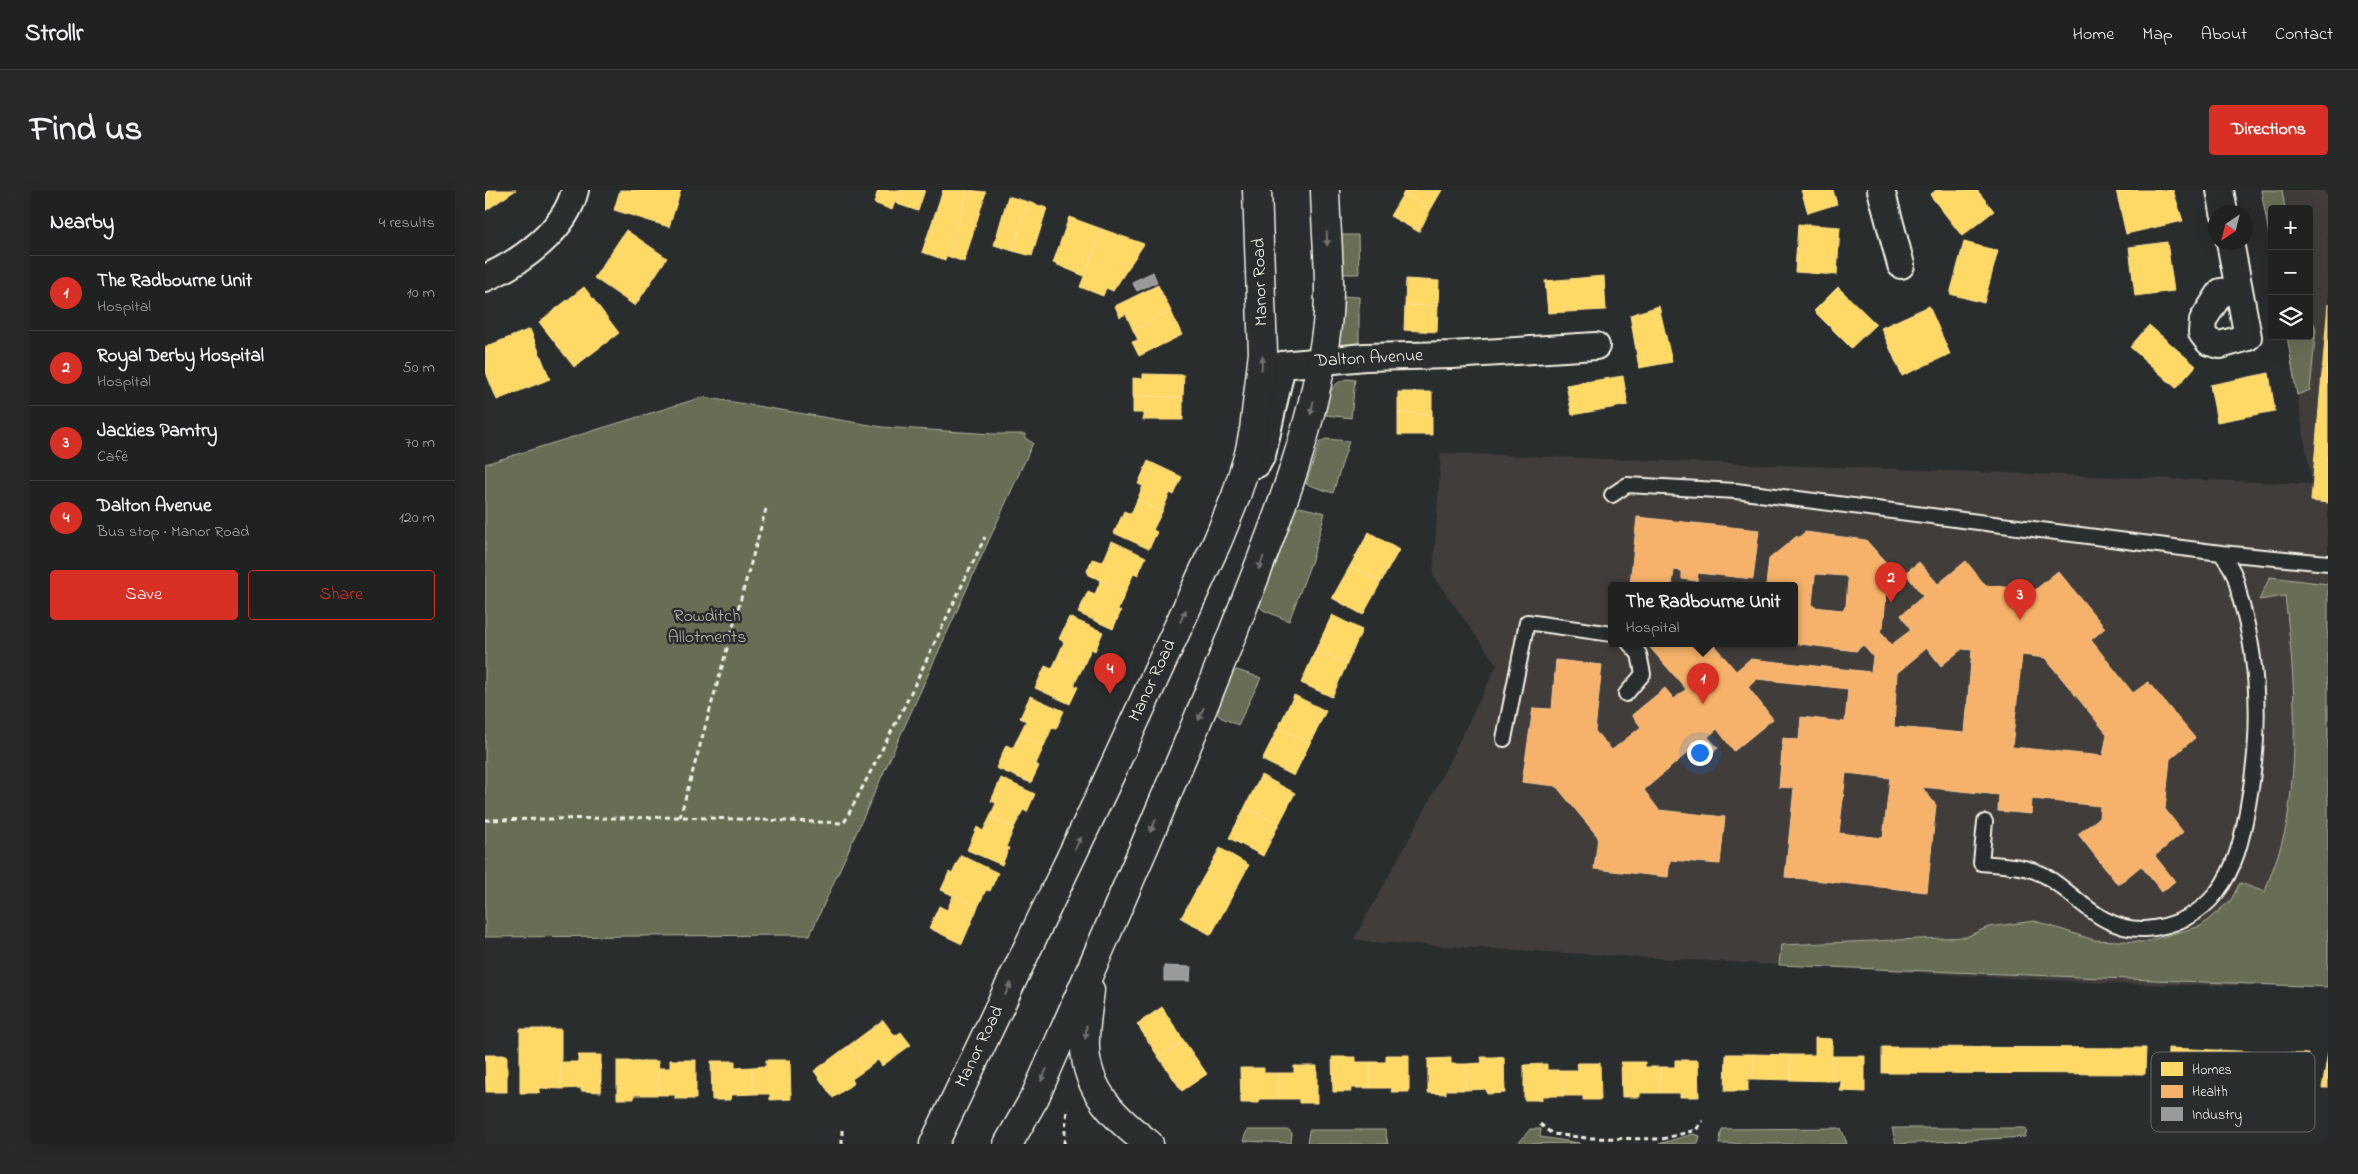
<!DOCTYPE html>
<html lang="en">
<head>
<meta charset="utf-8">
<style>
	:root { --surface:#202222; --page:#282a2a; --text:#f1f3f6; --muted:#a2a4a5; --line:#3d3f40; --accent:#d93025 }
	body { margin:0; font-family:"Indie Flower",sans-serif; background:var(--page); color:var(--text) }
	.controls { position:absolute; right:15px; top:15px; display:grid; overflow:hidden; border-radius:5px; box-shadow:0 5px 20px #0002 }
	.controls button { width:45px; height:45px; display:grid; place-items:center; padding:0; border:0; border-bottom:1px solid var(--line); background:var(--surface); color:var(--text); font:25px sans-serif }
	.compass { position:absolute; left:1723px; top:15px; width:45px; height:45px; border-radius:50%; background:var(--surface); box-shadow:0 5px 20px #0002; rotate:215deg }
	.you { position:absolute; left:1214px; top:562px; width:18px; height:18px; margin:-12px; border:4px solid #fff; border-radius:50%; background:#1a73e8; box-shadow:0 0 0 8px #1a73e833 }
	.badge { display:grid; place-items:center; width:32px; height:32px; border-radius:50%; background:var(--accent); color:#fff; font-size:16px; font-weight:700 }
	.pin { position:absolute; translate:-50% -41px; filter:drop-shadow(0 1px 2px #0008) }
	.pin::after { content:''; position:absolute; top:26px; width:18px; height:15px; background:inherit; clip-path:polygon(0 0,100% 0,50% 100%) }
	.popup { position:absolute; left:1123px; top:392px; width:190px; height:65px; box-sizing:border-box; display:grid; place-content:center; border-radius:5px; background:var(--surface); filter:drop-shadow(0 1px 4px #0005); font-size:16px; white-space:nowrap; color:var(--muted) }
	.popup b { font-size:19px; color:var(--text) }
	.popup::after { content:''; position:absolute; left:50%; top:100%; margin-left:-10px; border:10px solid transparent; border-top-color:var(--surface) }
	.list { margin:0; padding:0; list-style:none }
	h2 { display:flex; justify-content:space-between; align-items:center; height:65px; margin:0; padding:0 20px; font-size:21px }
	h2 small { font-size:16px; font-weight:400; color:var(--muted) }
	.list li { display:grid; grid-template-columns:32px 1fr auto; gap:15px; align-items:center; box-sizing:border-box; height:75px; padding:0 20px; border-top:1px solid var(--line) }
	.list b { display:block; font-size:19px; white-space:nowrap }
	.list p { margin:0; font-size:16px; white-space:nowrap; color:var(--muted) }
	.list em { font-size:16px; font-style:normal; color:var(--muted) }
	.actions { display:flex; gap:10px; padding:15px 20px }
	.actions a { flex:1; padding:11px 0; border:1px solid var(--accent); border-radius:5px; text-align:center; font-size:18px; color:var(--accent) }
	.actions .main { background:var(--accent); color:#fff }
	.icon { flex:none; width:28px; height:28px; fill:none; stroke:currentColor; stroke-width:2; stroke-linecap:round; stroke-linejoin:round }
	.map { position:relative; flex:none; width:1843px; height:954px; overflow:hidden; border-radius:5px }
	header { display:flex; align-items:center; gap:30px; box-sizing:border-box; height:70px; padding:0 25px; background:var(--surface); border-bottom:1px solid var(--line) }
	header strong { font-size:24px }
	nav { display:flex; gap:28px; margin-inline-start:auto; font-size:18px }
	.intro { display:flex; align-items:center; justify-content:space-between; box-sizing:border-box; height:120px; padding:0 30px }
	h1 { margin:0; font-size:35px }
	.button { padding:12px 22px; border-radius:5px; background:var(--accent); color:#fff; font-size:18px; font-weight:700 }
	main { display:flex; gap:30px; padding:0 30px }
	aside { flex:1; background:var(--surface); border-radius:5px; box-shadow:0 5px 20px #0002 }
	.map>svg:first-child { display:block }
</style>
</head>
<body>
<header>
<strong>Strollr</strong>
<nav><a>Home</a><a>Map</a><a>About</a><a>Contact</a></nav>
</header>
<div class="intro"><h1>Find us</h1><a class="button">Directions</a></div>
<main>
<aside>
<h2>Nearby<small>4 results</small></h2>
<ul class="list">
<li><span class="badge">1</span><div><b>The Radbourne Unit</b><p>Hospital</p></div><em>10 m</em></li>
<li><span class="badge">2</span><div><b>Royal Derby Hospital</b><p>Hospital</p></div><em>50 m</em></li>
<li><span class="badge">3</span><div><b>Jackies Pamtry</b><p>Café</p></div><em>70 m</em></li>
<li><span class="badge">4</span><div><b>Dalton Avenue</b><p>Bus stop · Manor Road</p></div><em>120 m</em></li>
</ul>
<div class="actions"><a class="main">Save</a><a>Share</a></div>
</aside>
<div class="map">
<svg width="1843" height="954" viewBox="0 0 1843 954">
	<rect width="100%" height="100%" fill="#2a2d2e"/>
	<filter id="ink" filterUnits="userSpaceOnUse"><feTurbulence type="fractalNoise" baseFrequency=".02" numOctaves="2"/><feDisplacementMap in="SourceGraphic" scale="10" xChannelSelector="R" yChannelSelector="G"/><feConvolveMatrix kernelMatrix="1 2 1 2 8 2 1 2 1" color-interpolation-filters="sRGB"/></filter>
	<g filter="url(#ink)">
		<path fill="#403d3b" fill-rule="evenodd" d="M1776 0H1843V797L1636 794 886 752 869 749 942 616 1012 475 948 386 956 263 1827 294 1802 146H1824V19H1787V61ZM1127 395H1309V453H1127Z"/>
		<path fill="#676e54" stroke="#aeb09e" d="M1776 0H1797L1800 19H1787V61Z
			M855 45H873L874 84H857Z
			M856 106 874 107V162L855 159 853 155Z
			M1824 121 1831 139 1825 200 1812 205 1802 146H1824Z
			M862 189 870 190 866 228 841 225C843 208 843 194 862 189Z
			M218 207 397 237 508 244H540V248L548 253 325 745 0 747V274Z
			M841 249 864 251 848 303 821 294 835 252Z
			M815 317 840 323 827 370 804 431 778 420 774 415 810 320Z
			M1785 387 1843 394V797L1294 775 1296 755 1481 747 1503 737 1550 731 1609 750 1659 752 1716 736 1746 710 1755 693 1780 702C1788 677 1800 650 1803 625 1814 550 1809 481 1800 406L1774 410Z
			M752 480 776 488 753 535 735 527 731 522 748 482Z
			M1354 938 1357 940 1362 954H1234L1237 939Z
			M1407 938H1540L1542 941 1540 947 1411 954Z
			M1045 939H1056L1055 947 1095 953 1033 954Z
			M762 940H804L807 943 806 953 758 951Z
			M824 940H900L903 954H822Z
			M1208 944 1215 946 1213 954H1174Z"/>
		<path fill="#ffd966" stroke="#fce08d" d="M0 0H31L0 21Z
			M135 0H196L184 37 129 20Z
			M393 0H417L412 14 410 12 407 20 389 13Z
			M417 0H440L433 21 412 14Z
			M458 0H483L460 70 437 62Z
			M483 0 501 2 479 72 462 66Z
			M920 0H957L946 19 918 4Z
			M1316 0H1348L1352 14 1323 23Z
			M1451 0H1492L1509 21 1477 46 1445 5Z
			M1631 0H1688L1698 31 1641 44Z
			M918 4 946 19 934 42 905 26Z
			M523 6 543 12 528 61 509 55Z
			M543 12 562 18 547 66 528 61Z
			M584 27 617 39 599 86 568 73Z
			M1313 34 1355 37 1352 85 1310 82Z
			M617 39 659 54 628 101 621 98 618 106 595 97Z
			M141 40 182 68 150 116 109 88Z
			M1479 52 1513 61 1499 113 1465 104Z
			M1682 52 1689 101 1650 106 1644 57Z
			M1119 86 1121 120 1063 123 1060 91Z
			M921 89 954 91 953 116 920 115Z
			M673 95 686 121 648 140 641 124 635 127 630 116Z
			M99 97 134 143 89 177 54 132Z
			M1353 97 1391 134 1366 158 1329 121Z
			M1843 114V313L1826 311Z
			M920 115 953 116 952 142 919 140Z
			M1174 116 1187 172 1154 178 1145 125Z
			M1444 116 1465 164 1417 186 1396 138Z
			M686 121 697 145 654 166 647 152 653 150 648 140Z
			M1664 135 1711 176 1691 198 1645 157Z
			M45 139 65 189 12 210 0 180V157Z
			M1784 183 1790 221 1732 232 1725 195Z
			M658 184 699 185 698 207 648 206V188L658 189Z
			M1138 186 1143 215 1087 225 1081 195Z
			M913 202H947V224L913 223Z
			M648 206 698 207V230H658V223H648Z
			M913 223 947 224V245H913Z
			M663 271 697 287 689 305 685 303 677 322 652 310 658 296 653 294Z
			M652 310 677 322 668 340 672 342 664 359 629 343 639 321 646 324Z
			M884 342 914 360 896 392 865 376Z
			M627 351 661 367 653 385 649 383 641 401 604 385 602 381 607 369 618 372Z
			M865 376 896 392 878 425 847 408Z
			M616 390 641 401 633 420 636 421 628 439 593 423 603 401 610 404Z
			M847 425 877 440 862 474 831 459Z
			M584 427 618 442 610 461 606 459 598 477 573 466 579 452 574 449Z
			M831 459 862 474 847 507 816 493Z
			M573 466 598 477 589 495 593 497 585 514 550 498 560 476 567 479Z
			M809 505 841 521 825 553 793 538Z
			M545 506 579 521 571 539 567 538 559 556 534 545 541 531 535 528Z
			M793 538 825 553 809 586 777 570Z
			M534 545 559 556 551 574 554 576 546 593 511 578 521 555 528 558Z
			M776 585 810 603 794 634 760 617Z
			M516 588 550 604 542 622 538 620 529 638 505 627 511 613 506 611Z
			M760 617 794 634 778 666 744 648Z
			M505 627 529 638 521 657 524 658 517 675 482 660 492 637 498 641Z
			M735 658 764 675 745 710 715 693Z
			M476 665 513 683 505 701 501 700 493 717 456 700 464 682 467 684Z
			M715 693 745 710 726 745 696 728Z
			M468 706 493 717 477 754 444 738 454 716 462 720Z
			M677 817 699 851 674 868 652 834Z
			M398 830 410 846 416 842 426 855 397 876 393 870 380 880 363 856Z
			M35 839H76V899L55 898V903H35Z
			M1330 848 1347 849V891L1306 890V865H1330Z
			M699 851 722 884 697 901 674 868Z
			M363 856 380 880 367 889 369 893 348 908 329 881Z
			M1397 857 1661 858 1660 884 1397 883Z
			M1683 858 1823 864 1822 892 1682 886Z
			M1843 862V898H1837Z
			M1241 864H1269L1268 889H1263V901H1240Z
			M1269 864 1306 865V890L1268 889Z
			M0 865H22V902H1Z
			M93 865H116V902L96 901V898L76 899V872H93Z
			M901 865H924V902H906L907 898H886V872H901Z
			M1347 866H1380V902L1355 901 1356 891H1347Z
			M847 867H871V872H886V898H866V902H848Z
			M996 867H1019L1020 903 1002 904 1001 899 981 900V874L997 873Z
			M966 868V874H981V900H961V904L943 903V869Z
			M185 870H211V909H190V905H173V878H185Z
			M281 870H305L306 909 285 910V904H268L267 877 281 876Z
			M1190 870H1213L1214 907H1195V903H1175V877H1190Z
			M132 871H173V905H149V909H132Z
			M226 871H250V878L267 877 268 904 246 905V910H227Z
			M1136 872H1160V877H1175V903H1155V907H1137Z
			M1092 873H1115L1116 910H1098V906H1078L1077 880H1093Z
			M1062 874V880H1077L1078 906H1057V910H1039V875Z
			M809 876H832V913H814V909H794V883H809Z
			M755 878H779V883H794V909H774V913H756Z"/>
		<path fill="#f6b26b" stroke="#f5c590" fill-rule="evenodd" d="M1152 327 1274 340 1268 389 1213 383 1212 391 1197 389V381L1189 380 1187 395H1145Z
			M1320 342 1381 350 1404 376 1398 438 1395 441 1406 455 1426 440 1416 425 1438 406 1420 383 1434 372 1453 394 1481 371 1500 395 1550 400 1573 381 1620 438 1606 450 1648 503 1663 492 1710 548 1685 569 1680 619 1698 642 1670 666 1690 691 1677 702 1656 676 1633 695 1593 644 1614 628 1615 616 1547 609 1546 624 1513 621 1514 605 1437 597 1451 615 1442 702 1300 687 1309 598 1294 597 1298 548 1314 550 1316 527 1360 532 1363 499 1272 489 1263 497 1288 529 1249 561 1232 539 1223 547 1233 558 1217 571 1207 559 1159 600 1174 620 1240 627 1235 674 1185 670 1183 687 1109 679 1113 647 1071 596 1037 592 1048 518 1067 519 1071 470 1117 475 1110 541 1127 560 1156 537 1147 525 1180 498 1189 509 1201 499 1161 453H1227L1251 481 1265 469 1386 482 1388 467 1378 455 1371 461 1307 453H1309V395H1281L1284 369 1312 346 1313 348ZM1332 384 1360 386 1363 390 1361 416 1357 420 1329 417 1327 414 1330 386ZM1442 458 1456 476 1477 459 1487 460 1480 543 1409 537 1412 483ZM1537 465 1560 468 1622 544 1618 566 1527 557ZM1361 583 1405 588 1398 648 1354 643Z"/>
		<path fill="#999" stroke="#b4b3b1" d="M668 82 672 92 652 101 647 92Z
			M679 776 706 777 705 791H679Z"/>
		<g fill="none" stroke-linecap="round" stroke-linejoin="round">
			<defs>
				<path id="service" d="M1127 305 1142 295 1251 301 1736 363 1843 373
					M1141 504 1158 484 1154 464 1144 453
					M1019 549 1042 432 1127 444
					M1500 632 1496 673C1516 675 1540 675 1559 685 1593 705 1615 741 1660 739 1688 737 1715 725 1732 702 1750 679 1757 649 1762 621 1776 549 1776 478 1755 408 1753 399 1752 390 1748 382 1745 375 1740 369 1736 363"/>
				<path id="minor" d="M1396 0 1416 75
					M1735 0 1739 22
					M1745 52 1763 147 1735 155 1724 152 1717 143 1718 130 1736 102 1754 100
					M0 88C35 73 81 40 90 0
					M772 274 777 265 797 175 880 167 967 165 1111 156"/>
				<path id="trunk" d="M605 800C603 819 599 839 600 858 602 902 631 929 664 954
					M449 954 619 598 733 350 751 306 764 264 769 240 778 163 772 0
					M523 954 550 907C618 752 687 597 749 440 788 340 829 242 842 135 847 91 841 45 840 0"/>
			</defs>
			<use href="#service" stroke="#f4f1e8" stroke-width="18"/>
			<use href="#minor" stroke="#f4f1e8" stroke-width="30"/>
			<use href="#trunk" stroke="#f4f1e8" stroke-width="31"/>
			<path stroke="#f4f1e8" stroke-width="3" stroke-dasharray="5 4" stroke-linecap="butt" d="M195 627 281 319
				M0 630 195 627 359 633 419 517 500 347
				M1055 934 1067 944 1102 948 1177 949 1211 940 1218 931
				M357 954V936
				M579 954 582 918"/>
			<use href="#service" stroke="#2a2d2e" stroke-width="14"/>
			<use href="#minor" stroke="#2a2d2e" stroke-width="26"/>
			<use href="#trunk" stroke="#2a2d2e" stroke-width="28"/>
		</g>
		<defs><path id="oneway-solid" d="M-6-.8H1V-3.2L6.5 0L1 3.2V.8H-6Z" transform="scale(1.25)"/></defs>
		<g fill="#71726f">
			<use href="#oneway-solid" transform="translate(842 49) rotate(88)"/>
			<use href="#oneway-solid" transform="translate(777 173) rotate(-86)"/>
			<use href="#oneway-solid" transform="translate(827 218) rotate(102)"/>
			<use href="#oneway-solid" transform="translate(776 373) rotate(111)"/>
			<use href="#oneway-solid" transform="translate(698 426) rotate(-65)"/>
			<use href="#oneway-solid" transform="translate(716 524) rotate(112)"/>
			<use href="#oneway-solid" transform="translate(668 636) rotate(114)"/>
			<use href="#oneway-solid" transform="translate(593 653) rotate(-64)"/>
			<use href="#oneway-solid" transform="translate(523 799) rotate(-64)"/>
			<use href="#oneway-solid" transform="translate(601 842) rotate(95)"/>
			<use href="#oneway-solid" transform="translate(559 885) rotate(114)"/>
		</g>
	</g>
	<g text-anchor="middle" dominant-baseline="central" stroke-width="5" stroke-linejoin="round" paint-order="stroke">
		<g font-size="18" fill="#f4f1e8" stroke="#2a2d2e">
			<text transform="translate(776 92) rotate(-92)">Manor Road</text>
			<text transform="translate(884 169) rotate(-3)">Dalton Avenue</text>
			<text transform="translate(668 491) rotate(-65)">Manor Road</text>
			<text transform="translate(495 857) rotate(-64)">Manor Road</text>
		</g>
		<g font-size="18" fill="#b5b6a5" stroke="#2a2d2e">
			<text x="222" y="427">Rowditch<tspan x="222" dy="21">Allotments</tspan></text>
		</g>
	</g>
	<rect x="1666" y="862" width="164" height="80" rx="8" fill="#2a2d2e" stroke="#676866" stroke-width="1"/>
	<rect x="1676" y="872" width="22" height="14" fill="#ffd966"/>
	<rect x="1676" y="895" width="22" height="13" fill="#f6b26b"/>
	<rect x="1676" y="917" width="22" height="14" fill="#999"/>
	<g font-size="14" fill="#f4f1e8">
		<text x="1707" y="884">Homes</text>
		<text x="1707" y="906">Health</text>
		<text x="1707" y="929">Industry</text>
	</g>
</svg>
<div class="controls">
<button>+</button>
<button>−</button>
<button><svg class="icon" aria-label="layers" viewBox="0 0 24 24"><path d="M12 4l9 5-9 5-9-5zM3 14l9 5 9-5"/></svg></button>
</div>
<svg class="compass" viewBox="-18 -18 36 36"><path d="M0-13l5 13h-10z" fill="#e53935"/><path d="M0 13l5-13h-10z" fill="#a2a4a5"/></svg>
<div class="you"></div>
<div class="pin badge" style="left:1218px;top:514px">1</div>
<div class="popup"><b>The Radbourne Unit</b>Hospital</div>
<div class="pin badge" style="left:1406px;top:413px">2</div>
<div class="pin badge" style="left:1535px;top:430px">3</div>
<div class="pin badge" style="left:625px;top:504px">4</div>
</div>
</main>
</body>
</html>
